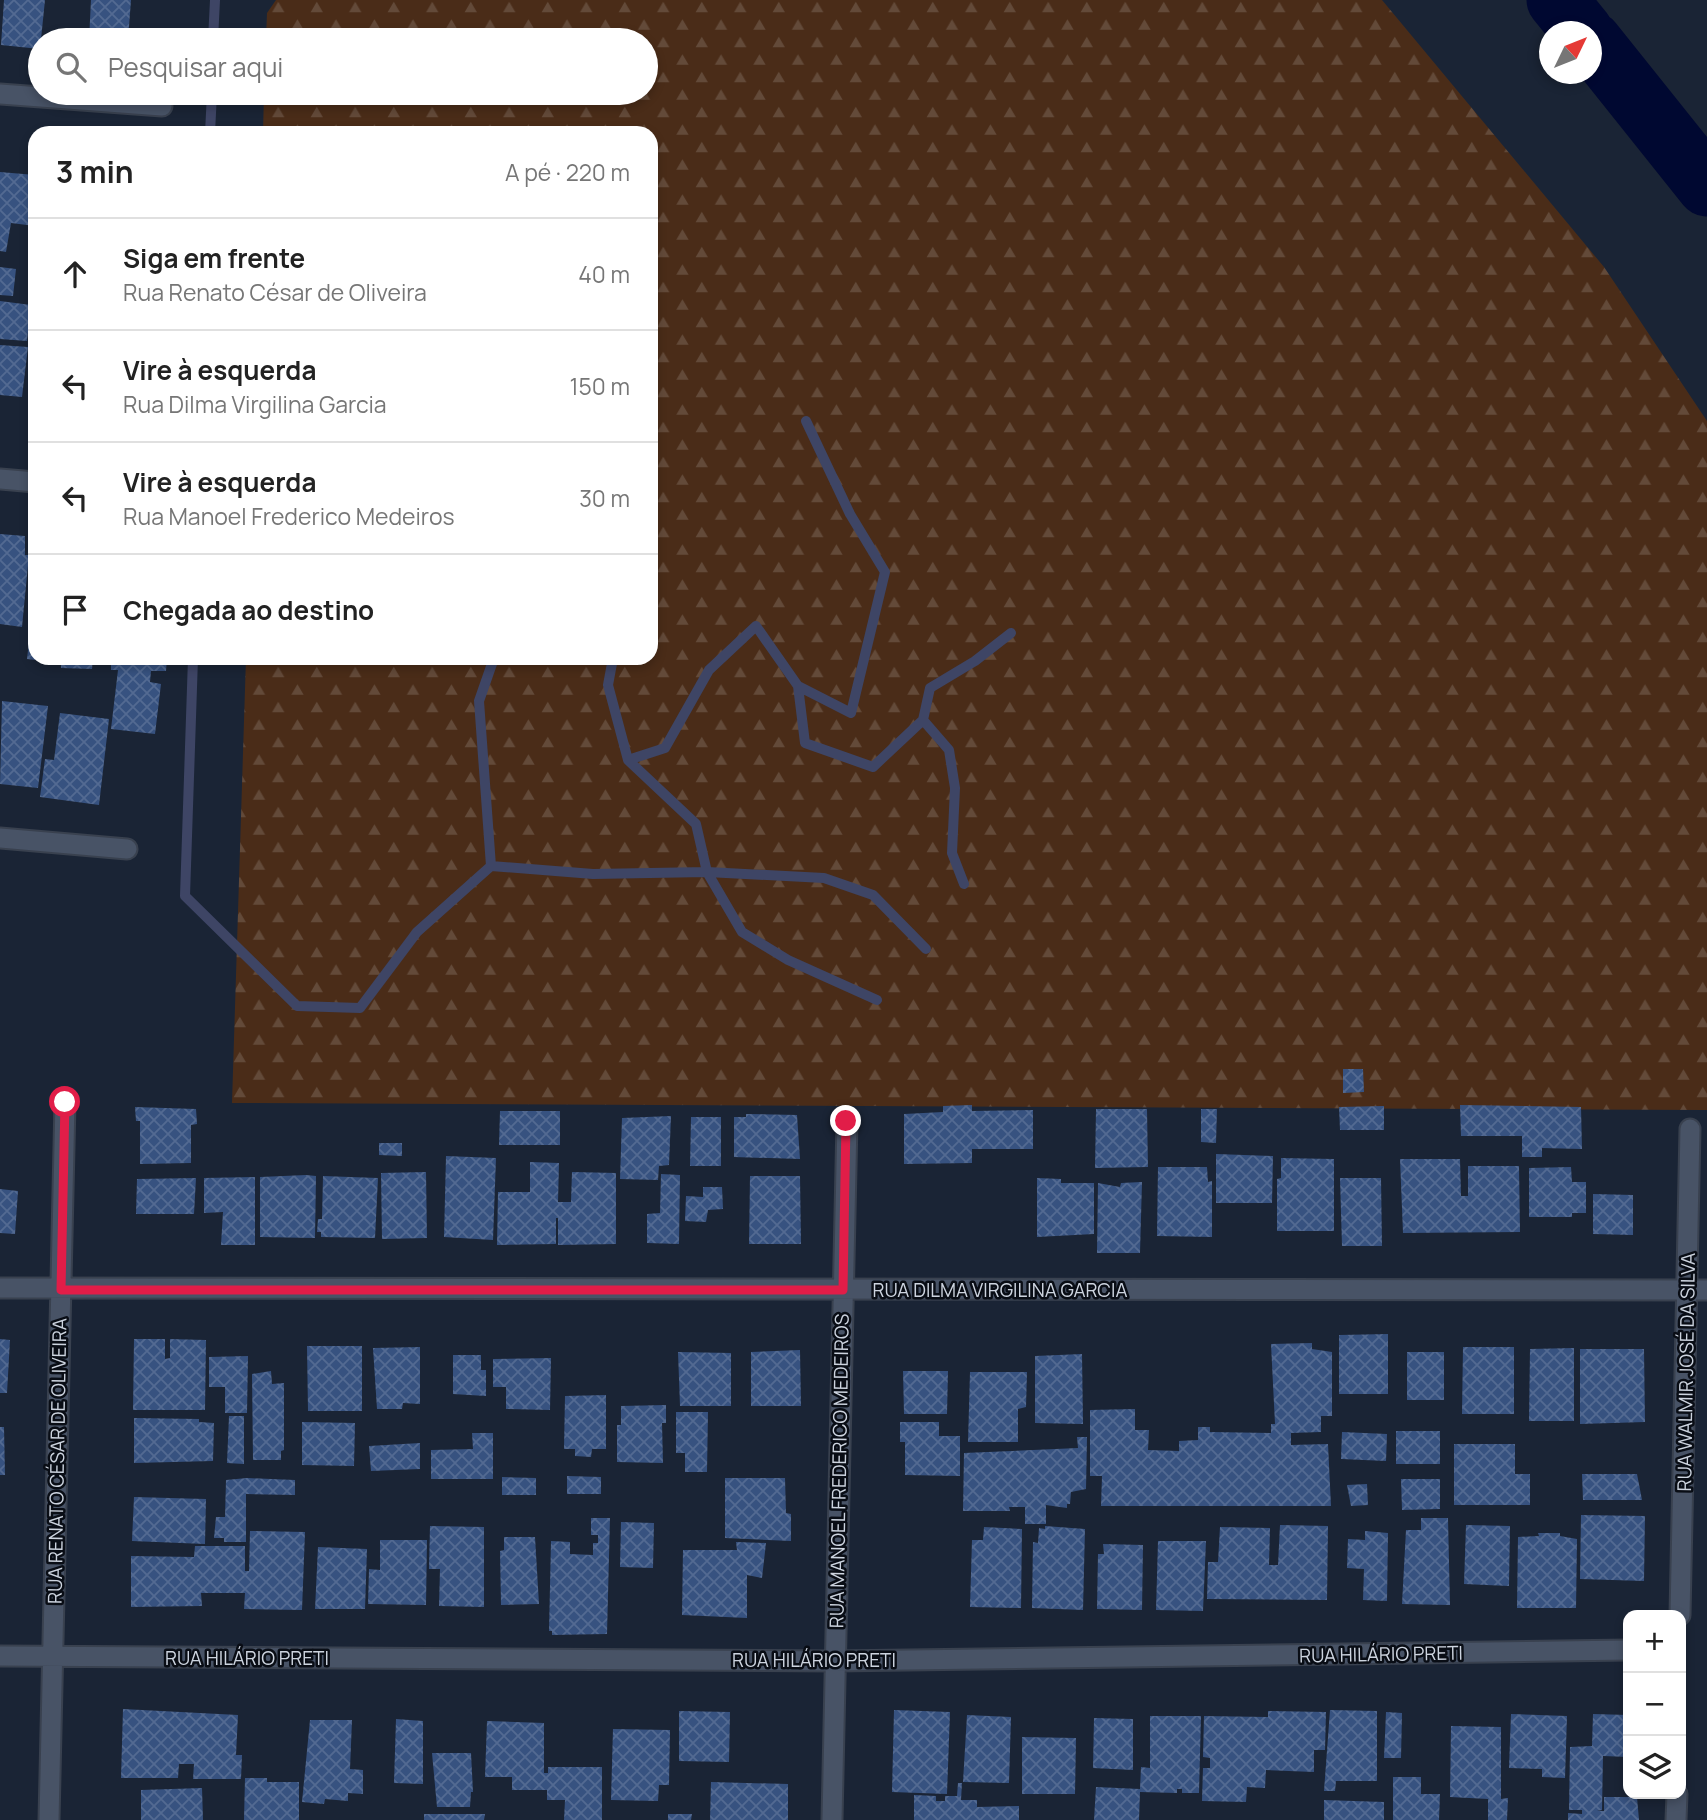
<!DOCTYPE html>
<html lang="pt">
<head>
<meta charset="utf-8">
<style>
	:root { --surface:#fff; --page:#f2f2f2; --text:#222; --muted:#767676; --line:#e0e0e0 }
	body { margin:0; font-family:Manrope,sans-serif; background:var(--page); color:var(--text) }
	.controls { position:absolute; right:21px; bottom:21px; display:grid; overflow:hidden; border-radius:14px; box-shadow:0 4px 10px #0003 }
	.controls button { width:63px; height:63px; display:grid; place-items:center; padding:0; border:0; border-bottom:2px solid var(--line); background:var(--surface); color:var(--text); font:35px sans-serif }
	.compass { position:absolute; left:1539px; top:21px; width:63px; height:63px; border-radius:50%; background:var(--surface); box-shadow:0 4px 10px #0003; rotate:47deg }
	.stop { position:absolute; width:21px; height:21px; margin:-16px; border:5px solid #e11d48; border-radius:50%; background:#fff }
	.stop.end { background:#e11d48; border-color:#fff; box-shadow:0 2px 7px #0008 }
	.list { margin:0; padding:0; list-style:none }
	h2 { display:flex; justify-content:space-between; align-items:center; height:91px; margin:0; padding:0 28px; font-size:30px }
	h2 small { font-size:23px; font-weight:400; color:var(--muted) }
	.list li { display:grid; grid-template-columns:46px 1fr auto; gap:21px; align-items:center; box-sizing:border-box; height:112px; padding:0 28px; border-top:2px solid var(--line) }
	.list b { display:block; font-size:26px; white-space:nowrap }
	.list p { margin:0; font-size:23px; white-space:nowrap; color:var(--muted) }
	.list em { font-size:23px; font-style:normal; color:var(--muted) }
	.icon { flex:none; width:38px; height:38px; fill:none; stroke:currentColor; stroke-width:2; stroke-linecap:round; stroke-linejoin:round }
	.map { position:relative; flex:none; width:1707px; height:1820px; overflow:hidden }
	.search { position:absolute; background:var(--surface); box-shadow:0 4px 10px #0003; left:28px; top:28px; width:630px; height:77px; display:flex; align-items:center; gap:18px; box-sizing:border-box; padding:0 24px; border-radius:38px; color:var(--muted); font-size:26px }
	.panel { position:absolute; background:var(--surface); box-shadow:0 4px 10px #0003; left:28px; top:126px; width:630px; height:539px; border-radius:21px }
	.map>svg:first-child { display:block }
</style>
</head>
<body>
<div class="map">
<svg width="1707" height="1820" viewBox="0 0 1707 1820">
	<defs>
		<pattern id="forest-firs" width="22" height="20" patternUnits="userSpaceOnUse" patternTransform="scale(1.75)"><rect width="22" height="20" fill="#4a2c18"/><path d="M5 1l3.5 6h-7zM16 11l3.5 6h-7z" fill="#634a39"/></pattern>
		<pattern id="building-cross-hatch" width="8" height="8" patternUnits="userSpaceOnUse" patternTransform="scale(1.75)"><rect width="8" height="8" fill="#375280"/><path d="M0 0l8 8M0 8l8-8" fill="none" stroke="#536a92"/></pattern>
	</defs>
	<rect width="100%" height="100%" fill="#1a2435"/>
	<path fill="url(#forest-firs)" d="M276 0H1382L1604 267 1707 421V1110L232 1103 246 658H651V133H263L264 93H646V40H266L267 13Z"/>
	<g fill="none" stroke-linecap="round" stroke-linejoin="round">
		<path stroke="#3e4565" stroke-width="10" d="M213 40 215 0
			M210 133 212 93
			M193 658 185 896 297 1006 360 1008 417 932 491 866 593 874 707 872 824 878 873 895 926 949
			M613 658 608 685 628 760 696 824 707 872 742 932 788 960 877 1000
			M798 686 805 743 873 767 923 720 930 688 975 661 1011 633
			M923 720 949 750 955 788 952 853 964 884
			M628 760 665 748 709 670 756 626 798 686 851 713 885 572 850 514 806 421
			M491 866 479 701 494 658"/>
		<path stroke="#000831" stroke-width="61" d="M1557 0 1583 32
			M1592 42 1707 186"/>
	</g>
	<path fill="url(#building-cross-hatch)" d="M4 0H45L40 49 1 45Z
		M91 0H131L128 40H89Z
		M0 172 35 175V226L11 223 6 252 0 251Z
		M0 267 16 269 13 296 0 295Z
		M0 301 31 305 27 341 0 339Z
		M0 345 28 347 22 397 0 395Z
		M0 534 25 536V555H29L22 627 0 624Z
		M33 606H35V660L27 659Z
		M36 658H93L92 669 61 668V663Z
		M111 658H167L166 671H151L150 682 161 684 155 734 111 729 118 670H111Z
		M2 701 48 706 38 788 0 784Z
		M60 713 109 719 99 805 40 797 45 759 54 760Z
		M1343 1069H1363L1364 1092 1343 1093Z
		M972 1105V1111L1033 1110V1149H972V1163L904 1164V1114L943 1112V1106Z
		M1460 1105 1581 1107 1582 1149 1542 1148V1157H1522V1136H1461Z
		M1384 1106V1130H1340L1339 1107Z
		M135 1107 196 1109 197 1124 191 1125V1163L140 1164V1121H136Z
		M1096 1109H1147L1148 1167 1095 1168Z
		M1201 1109H1217L1216 1143 1201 1142Z
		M500 1111H560V1145H499Z
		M746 1114 797 1115 800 1159 734 1157V1117H746Z
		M671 1116 669 1165 659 1166 658 1180 620 1179 622 1118Z
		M691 1117H721V1166H690Z
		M379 1143H402V1156L379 1155Z
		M1216 1154 1273 1156 1272 1203H1216Z
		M446 1156 496 1158 493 1240 444 1237Z
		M1281 1158 1334 1159V1231H1277V1179L1281 1178Z
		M1400 1159H1460L1461 1196H1468V1166H1519L1520 1232 1403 1233Z
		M530 1162 559 1163 558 1202H571L572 1172 616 1173V1244L558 1245V1218H556V1244L497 1245 498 1192H530Z
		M1158 1167H1207L1208 1182 1212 1181V1237L1157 1236Z
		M1571 1167 1572 1182H1586V1213H1572V1217H1529V1168Z
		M426 1172 427 1238 382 1239 381 1173Z
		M661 1174 680 1175 679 1244 647 1243V1214L660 1213Z
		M306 1175 316 1176 315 1238 260 1237V1177Z
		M323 1176 378 1178 375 1238 321 1237V1232H317L318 1219H322Z
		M750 1176H800L801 1244H749Z
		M255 1177V1245H221L223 1212 204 1213V1178Z
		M196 1178 194 1214H136L137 1179Z
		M1037 1178 1061 1179V1183H1094V1234L1037 1237Z
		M1340 1178H1381L1382 1246H1342Z
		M1142 1182 1140 1253H1097L1098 1183 1120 1187 1121 1183Z
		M703 1187H722L723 1209 708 1210 706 1222 685 1221 686 1196 703 1197Z
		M0 1189 18 1191 15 1234 0 1233Z
		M1593 1194 1633 1195V1235L1593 1234Z
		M1388 1334V1394H1339V1335Z
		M0 1339 10 1340 7 1393H0Z
		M134 1339H165V1359L170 1358V1339L206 1340 205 1410H133Z
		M1312 1343V1349L1332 1352V1416H1321V1432L1291 1433V1445L1328 1444 1331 1506H1101L1102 1476H1090V1410L1135 1409V1430H1149L1148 1450 1179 1451V1441L1198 1440V1427H1210V1432L1271 1433V1424H1275L1271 1344Z
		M307 1346H362V1411H308Z
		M420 1347V1404L403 1403 402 1409H377L373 1348Z
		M1463 1347H1514V1414H1462Z
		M1574 1348V1421H1529L1530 1349Z
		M1580 1349H1644L1645 1422 1580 1424Z
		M800 1350 801 1406H751V1352Z
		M678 1352 731 1353V1406H680Z
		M1407 1352H1444V1400H1407Z
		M1082 1354 1083 1424 1035 1423V1356Z
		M453 1355H481V1370H486V1396L453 1394Z
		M248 1356 247 1413H225V1387H209V1357Z
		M551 1358 550 1410 506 1409V1387H493V1359Z
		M271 1371 272 1384 284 1383V1450L281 1451V1460H253L252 1374Z
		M903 1371H948L947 1414H904Z
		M970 1372H1027L1026 1407 1018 1409V1442H968Z
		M606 1395V1449H592L591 1457 575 1456V1449H564L565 1396Z
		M666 1405V1423H662L663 1463 617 1462V1425H621V1406Z
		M676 1412H708L707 1472H685V1453H676Z
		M229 1416H244V1464L227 1463Z
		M134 1418 199 1419V1422L214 1423 213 1461 134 1463Z
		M302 1422 355 1423 354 1466 302 1465Z
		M900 1422H939V1436H960V1476L905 1475V1442H900Z
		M0 1427H4L5 1475H0Z
		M1396 1431H1440V1464H1396Z
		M1342 1432 1387 1434 1386 1461 1341 1459Z
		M472 1433H493V1479H431V1450L473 1449Z
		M1077 1437H1087L1086 1489 1071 1492 1070 1504H1067V1508L1046 1505V1524H1025V1507H1009L1010 1511H963L964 1453 1078 1448Z
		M420 1443V1469L371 1471 369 1446Z
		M1454 1444H1515V1474H1530V1505H1454Z
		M1582 1474H1637L1642 1500H1583Z
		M567 1476 601 1477V1494H567Z
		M502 1477 536 1478V1495H502Z
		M247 1478 295 1480V1495L246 1494V1542H224V1538H214L216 1517H225L226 1480Z
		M725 1478H785L786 1513 791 1514V1541L725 1538Z
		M1401 1479H1440V1509L1402 1510Z
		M1367 1484 1368 1505 1351 1506 1347 1485Z
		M134 1497 206 1499 205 1544 132 1541Z
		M1581 1515 1645 1516 1644 1581 1580 1579Z
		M591 1518H610L607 1634 552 1635V1631H549L551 1541 570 1542V1554L593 1555V1543H598V1535H591Z
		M1421 1518H1448L1450 1605 1402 1604 1406 1530H1421Z
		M621 1522 654 1523 653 1568 620 1567Z
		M1280 1525 1328 1526 1327 1600 1207 1599 1208 1562H1218L1220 1527 1270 1528 1269 1565H1278Z
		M1466 1525 1510 1526 1509 1586 1464 1584Z
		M430 1526 484 1527V1607L439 1606 440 1569H429Z
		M1045 1526 1085 1529 1083 1610 1032 1608 1033 1542 1038 1543 1039 1528 1045 1529Z
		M984 1527 1022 1529 1021 1608 970 1607 972 1540H983Z
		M250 1531 305 1532 302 1610 244 1609 245 1593H201L202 1606 131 1607V1556L194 1557 195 1546H245V1571H249Z
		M1365 1531 1388 1533 1387 1601 1363 1600 1364 1569 1347 1568 1348 1539 1365 1540Z
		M1538 1533H1560V1536L1577 1539 1576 1608H1517L1518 1537 1539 1536Z
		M504 1537H535L539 1604 501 1605 500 1551 504 1550Z
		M380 1540H427L426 1605 368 1604 369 1569 380 1570Z
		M1158 1541H1206L1203 1611 1156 1610Z
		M736 1542 766 1543 762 1578 747 1575V1618L682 1615 683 1550H737Z
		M1103 1544 1143 1545 1142 1610 1097 1609 1098 1554H1104Z
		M318 1547 367 1549 365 1609H315Z
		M123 1709 238 1715 236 1755H242L241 1779H193L194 1764H179L178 1778H121Z
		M894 1710 950 1712 947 1794 892 1792Z
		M1330 1710 1377 1711V1781H1336L1335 1791H1324Z
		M679 1711 730 1712 729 1762 679 1761Z
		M1268 1711 1326 1712 1325 1750H1314V1772L1266 1770 1265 1788 1247 1787 1246 1802 1202 1801 1203 1768H1210V1758L1203 1757 1204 1716 1268 1717Z
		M1386 1712 1402 1713 1401 1758H1384Z
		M1511 1714 1567 1716 1565 1778 1542 1777V1769L1509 1768Z
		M1593 1714 1628 1715V1757L1603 1756 1602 1810 1597 1811H1604V1797H1637L1639 1820H1568V1813L1582 1814V1810H1569L1570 1747 1592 1746Z
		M967 1715 1011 1717 1009 1783 963 1782Z
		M1150 1716H1201L1199 1793H1182V1789H1177V1793L1140 1792 1139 1820H1094L1096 1787 1140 1789 1141 1767 1150 1768Z
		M1094 1718 1133 1719V1770L1093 1768Z
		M396 1719 423 1721V1784L394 1783Z
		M310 1720H352L350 1769 363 1770V1794L348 1793V1801L325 1799 324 1804 302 1802Z
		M487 1721 544 1723V1773H548V1767H602V1820H564L565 1800H547V1790H512V1777H485Z
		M1451 1726 1501 1727V1799L1508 1798 1507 1820H1488V1799L1450 1797Z
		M613 1729 670 1730 669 1785H659L658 1801 611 1800Z
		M1022 1737 1076 1738 1075 1794H1022Z
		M432 1753H471L473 1792H471L470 1807H437Z
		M1393 1777H1421V1794H1440L1439 1820H1393Z
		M245 1778H267V1782H299V1820H244Z
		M711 1782 788 1784V1820H710Z
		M958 1783H962L961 1800H977V1807L1019 1806V1820H914V1795L936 1796V1801H945V1796H957Z
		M202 1788 203 1820H141V1790Z
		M1324 1800 1384 1802V1820H1324Z
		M424 1814H485L484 1820H424Z
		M668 1814H692L691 1820H668Z"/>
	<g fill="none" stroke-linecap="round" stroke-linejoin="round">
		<defs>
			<path id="minor" d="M0 94 162 106
				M0 479 35 482
				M0 838 127 849
				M0 1288 1707 1290
				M1680 1615 1690 1129
				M0 1656 835 1661 1628 1650
				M49 1820 65 1102
				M832 1820 847 1121
				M1676 1820 1677 1794"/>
		</defs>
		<use href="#minor" stroke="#39414f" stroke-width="23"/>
		<use href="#minor" stroke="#485366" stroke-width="19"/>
	</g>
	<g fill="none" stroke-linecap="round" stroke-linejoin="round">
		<path stroke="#e11d48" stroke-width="9" d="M65 1102 61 1290H843L846 1121"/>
	</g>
	<g text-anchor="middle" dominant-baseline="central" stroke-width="5" stroke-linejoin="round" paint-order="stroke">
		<g font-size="19" fill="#cdd4df" stroke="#090d15">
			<text x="1000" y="1290">RUA DILMA VIRGILINA GARCIA</text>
			<text transform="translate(1686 1372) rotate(-89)">RUA WALMIR JOSÉ DA SILVA</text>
			<text transform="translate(57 1461) rotate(-89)">RUA RENATO CÉSAR DE OLIVEIRA</text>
			<text transform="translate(839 1471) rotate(-89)">RUA MANOEL FREDERICO MEDEIROS</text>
			<text transform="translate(1381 1654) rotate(-1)">RUA HILÁRIO PRETI</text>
			<text x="247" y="1658">RUA HILÁRIO PRETI</text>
			<text x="814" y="1660">RUA HILÁRIO PRETI</text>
		</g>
	</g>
</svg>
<div class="controls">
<button>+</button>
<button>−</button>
<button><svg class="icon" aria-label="layers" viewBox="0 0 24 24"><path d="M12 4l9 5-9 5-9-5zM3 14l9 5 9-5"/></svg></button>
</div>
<svg class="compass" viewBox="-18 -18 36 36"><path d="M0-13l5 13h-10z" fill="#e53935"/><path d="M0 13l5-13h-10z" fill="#767676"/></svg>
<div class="stop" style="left:65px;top:1102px"></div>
<div class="stop end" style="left:846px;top:1121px"></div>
<div class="search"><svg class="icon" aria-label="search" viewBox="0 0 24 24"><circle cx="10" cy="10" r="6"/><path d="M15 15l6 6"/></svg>Pesquisar aqui</div>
<section class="panel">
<h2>3 min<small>A pé · 220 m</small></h2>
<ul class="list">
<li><svg class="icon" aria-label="ahead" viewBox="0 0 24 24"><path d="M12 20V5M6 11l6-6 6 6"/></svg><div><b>Siga em frente</b><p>Rua Renato César de Oliveira</p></div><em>40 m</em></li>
<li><svg class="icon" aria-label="left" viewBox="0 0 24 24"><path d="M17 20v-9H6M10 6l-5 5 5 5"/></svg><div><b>Vire à esquerda</b><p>Rua Dilma Virgilina Garcia</p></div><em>150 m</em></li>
<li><svg class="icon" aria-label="left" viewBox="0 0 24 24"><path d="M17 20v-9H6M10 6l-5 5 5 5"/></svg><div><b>Vire à esquerda</b><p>Rua Manoel Frederico Medeiros</p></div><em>30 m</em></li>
<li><svg class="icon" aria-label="arrive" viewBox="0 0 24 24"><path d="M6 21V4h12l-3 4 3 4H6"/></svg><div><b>Chegada ao destino</b></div></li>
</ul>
</section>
</div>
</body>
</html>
